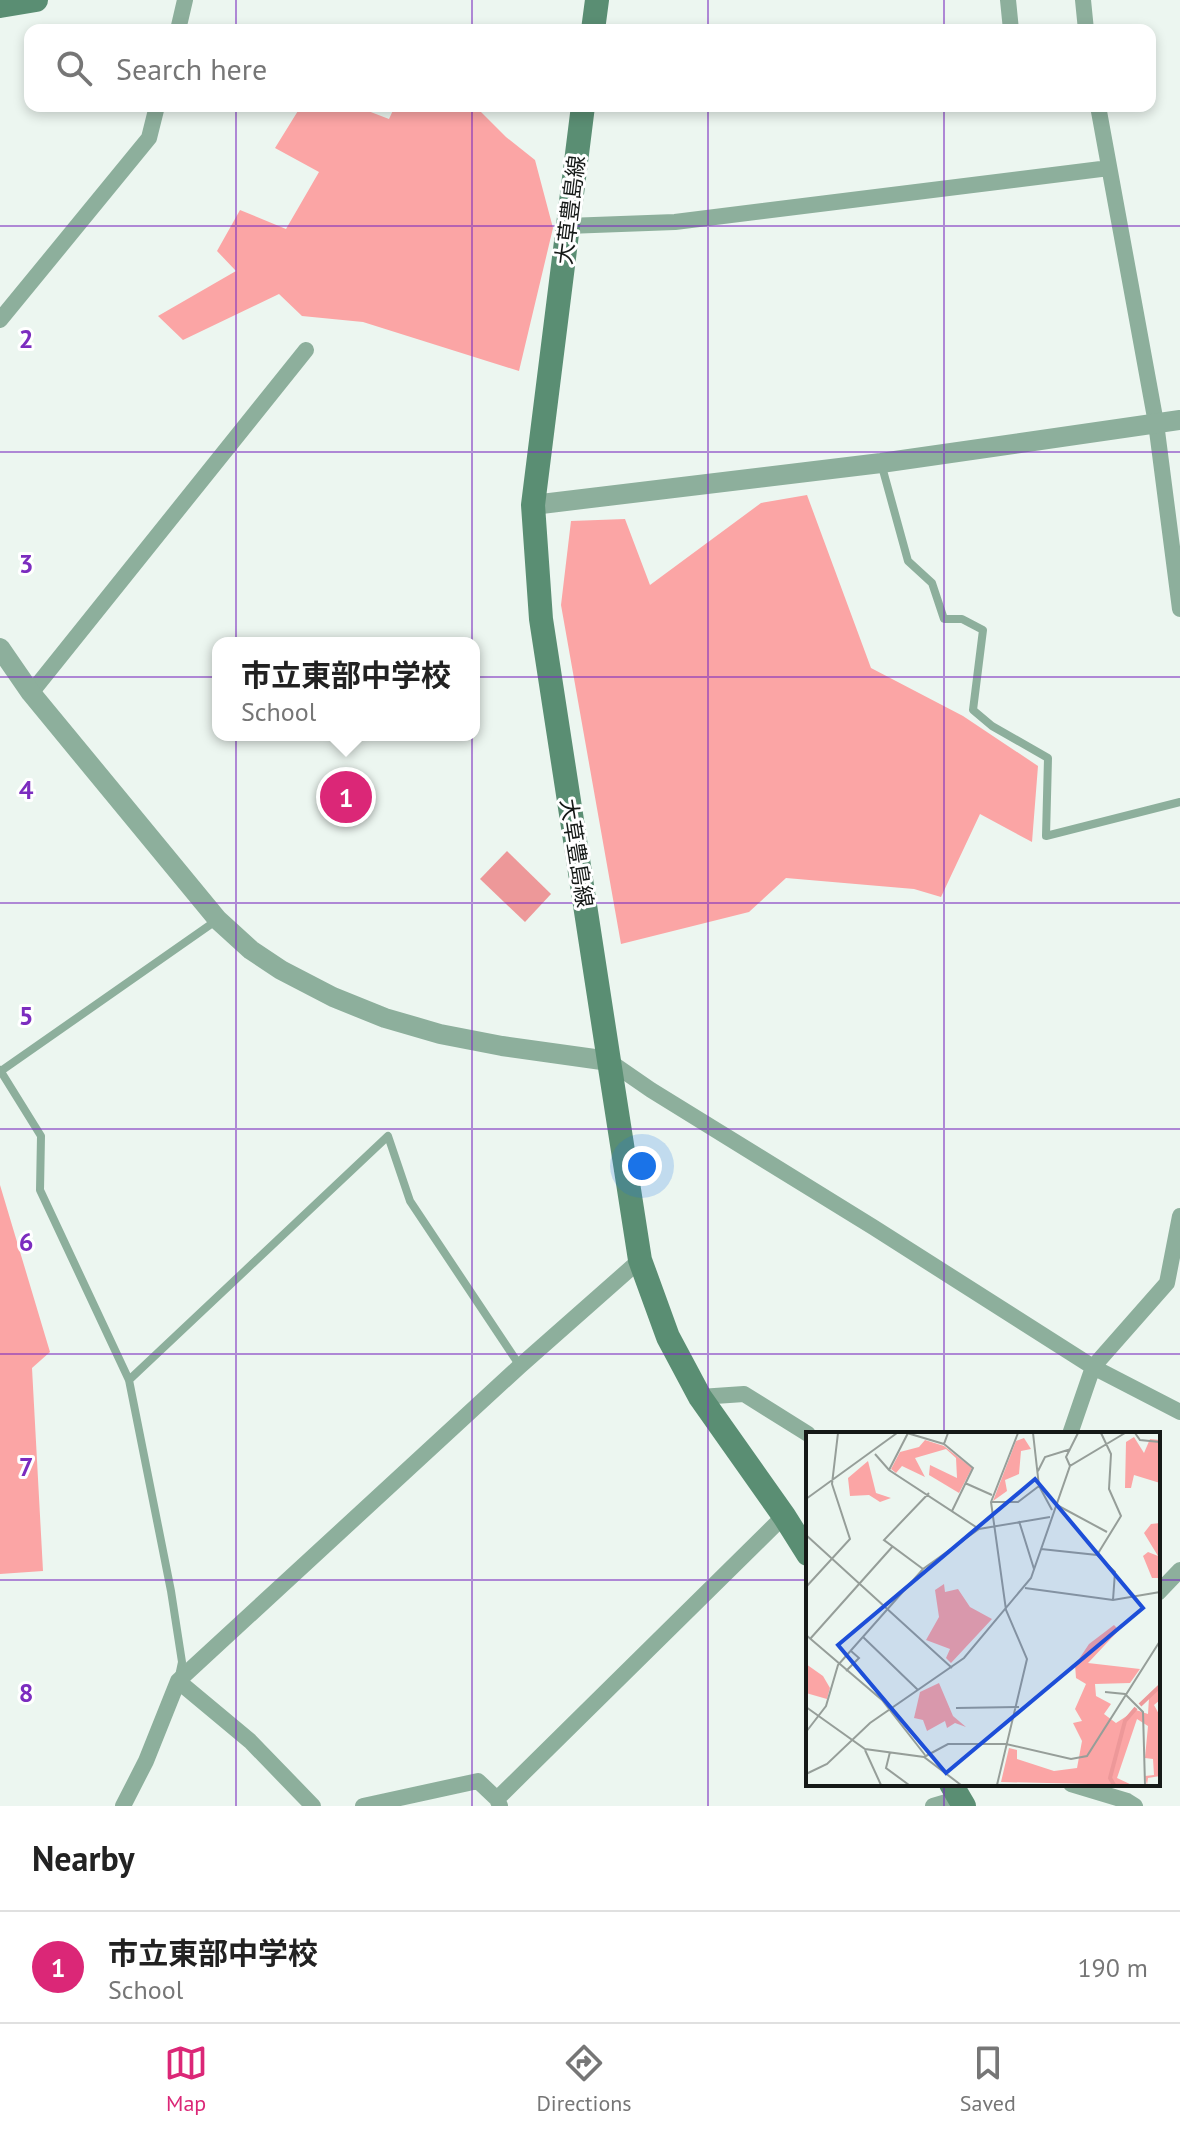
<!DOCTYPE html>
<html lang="en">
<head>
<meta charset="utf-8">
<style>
	:root { --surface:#fff; --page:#f6f6f6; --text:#222; --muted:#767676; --line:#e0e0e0; --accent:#db2777 }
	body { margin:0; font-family:"PT Sans","Noto Sans JP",sans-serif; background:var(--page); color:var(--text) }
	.you { position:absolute; left:642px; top:1166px; width:28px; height:28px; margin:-20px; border:6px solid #fff; border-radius:50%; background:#1a73e8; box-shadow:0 0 0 12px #1a73e833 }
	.badge { display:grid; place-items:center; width:52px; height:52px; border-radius:50%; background:var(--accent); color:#fff; font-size:26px; font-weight:700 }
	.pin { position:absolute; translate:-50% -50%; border:4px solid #fff; box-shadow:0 2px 8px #0006 }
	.popup { position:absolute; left:212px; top:637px; width:268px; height:104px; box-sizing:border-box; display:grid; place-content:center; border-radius:16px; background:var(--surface); filter:drop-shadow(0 2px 6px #0005); font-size:26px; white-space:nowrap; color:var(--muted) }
	.popup b { font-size:30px; color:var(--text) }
	.popup::after { content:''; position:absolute; left:50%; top:100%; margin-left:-16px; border:16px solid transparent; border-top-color:var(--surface) }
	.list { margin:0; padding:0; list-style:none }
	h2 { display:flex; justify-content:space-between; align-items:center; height:104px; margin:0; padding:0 32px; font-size:34px }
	h2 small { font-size:26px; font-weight:400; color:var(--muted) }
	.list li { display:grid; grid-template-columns:52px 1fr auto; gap:24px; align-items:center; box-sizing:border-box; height:112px; padding:0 32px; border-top:2px solid var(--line) }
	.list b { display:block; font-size:30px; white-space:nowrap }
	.list p { margin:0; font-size:26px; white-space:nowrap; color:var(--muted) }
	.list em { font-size:26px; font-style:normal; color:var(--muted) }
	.icon { flex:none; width:44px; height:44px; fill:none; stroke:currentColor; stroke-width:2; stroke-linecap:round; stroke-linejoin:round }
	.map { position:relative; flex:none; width:1180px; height:1806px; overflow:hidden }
	.search { position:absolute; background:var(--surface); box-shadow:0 4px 12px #0003; left:24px; right:24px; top:24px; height:88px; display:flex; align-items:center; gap:20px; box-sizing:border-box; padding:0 28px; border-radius:16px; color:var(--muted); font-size:30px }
	.sheet { height:216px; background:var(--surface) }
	nav { display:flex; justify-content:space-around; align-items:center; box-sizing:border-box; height:112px; border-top:2px solid var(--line); background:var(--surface); font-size:22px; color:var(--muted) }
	nav a { display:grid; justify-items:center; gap:4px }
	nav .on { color:var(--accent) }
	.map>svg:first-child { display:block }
</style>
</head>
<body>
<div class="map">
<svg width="1180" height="1806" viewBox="0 0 1180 1806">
	<rect width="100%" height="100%" fill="#ecf6f0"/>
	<path fill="#fba5a5" d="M301 106H355L389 119 395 106H475L506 137 535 160 553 228 519 371 363 322 302 316 279 294 183 340 158 316 236 271 217 251 240 210 286 229 319 172 275 148Z
		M807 495 871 668 963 716 1038 766 1032 842 980 814 941 897 914 889 786 878 749 912 621 944 561 605 571 521 625 519 650 585 761 503Z
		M0 1185 50 1352 32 1368 43 1571 0 1574Z"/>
	<path fill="#ed9899" d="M507 851 551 894 525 922 480 879Z"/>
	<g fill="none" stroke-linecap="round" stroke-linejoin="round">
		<path stroke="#8daf9c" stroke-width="8" d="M881 463 908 561 932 583 944 619H962L983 630 973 710 992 726 1048 758 1046 836 1180 802
			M0 1070 41 1136 40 1190 129 1380 171 1591 182 1662 179 1676
			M1 1071 217 920
			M129 1380 388 1136 410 1201 520 1366"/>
		<path stroke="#8daf9c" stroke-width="16" d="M1008 0 1011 30
			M1083 0 1086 30
			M178 30 185 0
			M1098 106 1156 423 1180 609
			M567 226 675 222 1109 168
			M0 320 149 138 157 106
			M31 693 306 350
			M609 1061 651 1090 873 1227 1093 1367 1180 1412
			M700 1397 744 1394 808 1434
			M1070 1434 1093 1367 1167 1283 1180 1216
			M1158 1593 1180 1570
			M178 1681 250 1741 313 1806
			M1071 1784 1127 1801 1135 1806
			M497 1799 784 1516
			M123 1806 146 1761 178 1681 520 1366 640 1260
			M363 1806 478 1781 497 1799 500 1806
			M933 1806 960 1798"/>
		<path stroke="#8daf9c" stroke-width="20" d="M533 505 881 463 1180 420
			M0 648 31 693 218 920 251 950 281 970 333 997 385 1018 440 1034 502 1046 609 1061"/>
		<path stroke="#5a8e73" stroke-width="24" d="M0 6 36 0
			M593 30 597 0
			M583 106 533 505 541 619 609 1061 640 1260 668 1337 700 1397 784 1516 808 1554
			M951 1784 964 1806"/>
	</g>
	<path fill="none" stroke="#7b2cbf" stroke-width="2" stroke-opacity="0.55" d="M236 0V30M472 0V30M708 0V30M944 0V30M236 106V1806M472 106V1806M708 106V1806M944 106V1434M0 226H1180M0 452H1180M0 677H1180M0 903H1180M0 1129H1180M0 1354H1180M0 1580H808M1158 1580H1180M944 1784V1806"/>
	<g text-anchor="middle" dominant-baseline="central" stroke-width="6" stroke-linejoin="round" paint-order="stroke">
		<g font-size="22" fill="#151917" stroke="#fff">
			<text transform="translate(570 210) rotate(-83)">大草豊島線</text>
			<text transform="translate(577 853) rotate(81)">大草豊島線</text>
		</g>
	</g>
	<g transform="translate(806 1432)">
		<rect width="354" height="354" fill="#ecf6f0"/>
		<path d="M328 5 338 21 344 7 354 8V51L328 43 325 56H319L320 10ZM218 6 225 17 215 19 213 42 199 48 201 59 187 69 210 9ZM119 8 138 14 166 36 153 61 123 43 124 33 151 46 150 26 140 17 109 26 119 45 96 34 90 41 85 37 94 20 113 15ZM62 29 70 61 85 66 74 70 63 63 44 64 42 46ZM354 91V146H346L337 124 342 120 352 124 338 101 345 92ZM138 152 139 160 152 157 164 175 186 187 145 231 140 226 144 217 120 208 133 185 129 158ZM308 193 313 198 282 231 334 237 324 251 289 252 290 264 305 272 298 282 310 291 330 278 342 282 343 266 354 253V268L348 273 354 284V344L342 346 341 353 339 344 348 343 347 327 339 326 342 294 331 287 311 346 326 353 195 350 203 316 211 318V327L248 339 271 336 276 309 267 291 276 289 269 277 280 252 270 246 269 233 283 212ZM0 232 17 244 24 256 21 267 0 261ZM133 251 147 284 160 295 149 291 141 296 139 289 121 299 117 288 108 286 114 260Z" fill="#fba5a5"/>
		<path fill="none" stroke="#ed9899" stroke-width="4" d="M334 273 354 254M308 353 304 346 319 289 330 276"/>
		<path fill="none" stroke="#969e99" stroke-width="2" d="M101 1 138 12M142 1 138 12 167 36 146 79M227 1 233 54 246 78M329 1 334 8 354 10M69 22 83 38 173 97M264 34 260 25 272 1M83 38 102 1M232 39 239 25 265 17M159 51 186 63M0 67 91 1M185 70H212L233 54M249 72 301 100M213 89 228 137M0 103 146 236M235 117 291 123 309 140 307 168M291 123 315 84 303 57 305 22 295 1M117 137 78 108 123 61M0 155 44 107 26 52 32 1M219 156 307 168 354 160M0 203 76 268 119 323M57 205 112 258M4 207 87 114M40 239 53 226 45 219M299 260 319 262 337 280 339 353M0 275 59 317 118 325 155 353M150 276 213 275M0 300 20 274 32 233 117 137 173 97 244 85M59 318 75 353M84 320 80 336 103 353M118 325 142 312H200L265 327 281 324 354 209M0 342 21 332 64 291 158 226 225 146 264 34 319 1M191 353 221 227 200 178 185 70 212 1"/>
		<path fill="#1d4ed8" fill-opacity="0.15" stroke="#1d4ed8" stroke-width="4" d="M229 47 337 176 140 341 32 213Z"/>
		<rect width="354" height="354" fill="none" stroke="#151917" stroke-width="4"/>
	</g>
	<g font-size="26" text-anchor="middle" font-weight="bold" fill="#7b2cbf" stroke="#fff" stroke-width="6" stroke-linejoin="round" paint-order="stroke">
		<text x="26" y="348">2</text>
		<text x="26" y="573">3</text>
		<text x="26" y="799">4</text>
		<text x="26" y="1025">5</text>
		<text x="26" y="1251">6</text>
		<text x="26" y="1476">7</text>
		<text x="26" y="1702">8</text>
	</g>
</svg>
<div class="you"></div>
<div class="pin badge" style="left:346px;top:797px">1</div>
<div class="popup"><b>市立東部中学校</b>School</div>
<div class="search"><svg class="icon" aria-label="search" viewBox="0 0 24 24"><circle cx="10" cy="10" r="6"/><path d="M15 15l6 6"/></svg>Search here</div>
</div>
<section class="sheet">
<h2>Nearby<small></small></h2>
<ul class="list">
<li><span class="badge">1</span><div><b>市立東部中学校</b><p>School</p></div><em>190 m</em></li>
</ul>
</section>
<nav>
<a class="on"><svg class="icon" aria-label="map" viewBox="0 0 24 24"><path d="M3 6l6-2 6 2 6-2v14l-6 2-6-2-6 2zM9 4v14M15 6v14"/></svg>Map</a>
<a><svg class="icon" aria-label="directions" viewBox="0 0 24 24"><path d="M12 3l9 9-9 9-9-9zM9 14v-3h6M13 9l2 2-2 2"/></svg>Directions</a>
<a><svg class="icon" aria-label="saved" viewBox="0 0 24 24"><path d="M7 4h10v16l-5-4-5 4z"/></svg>Saved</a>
</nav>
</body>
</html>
